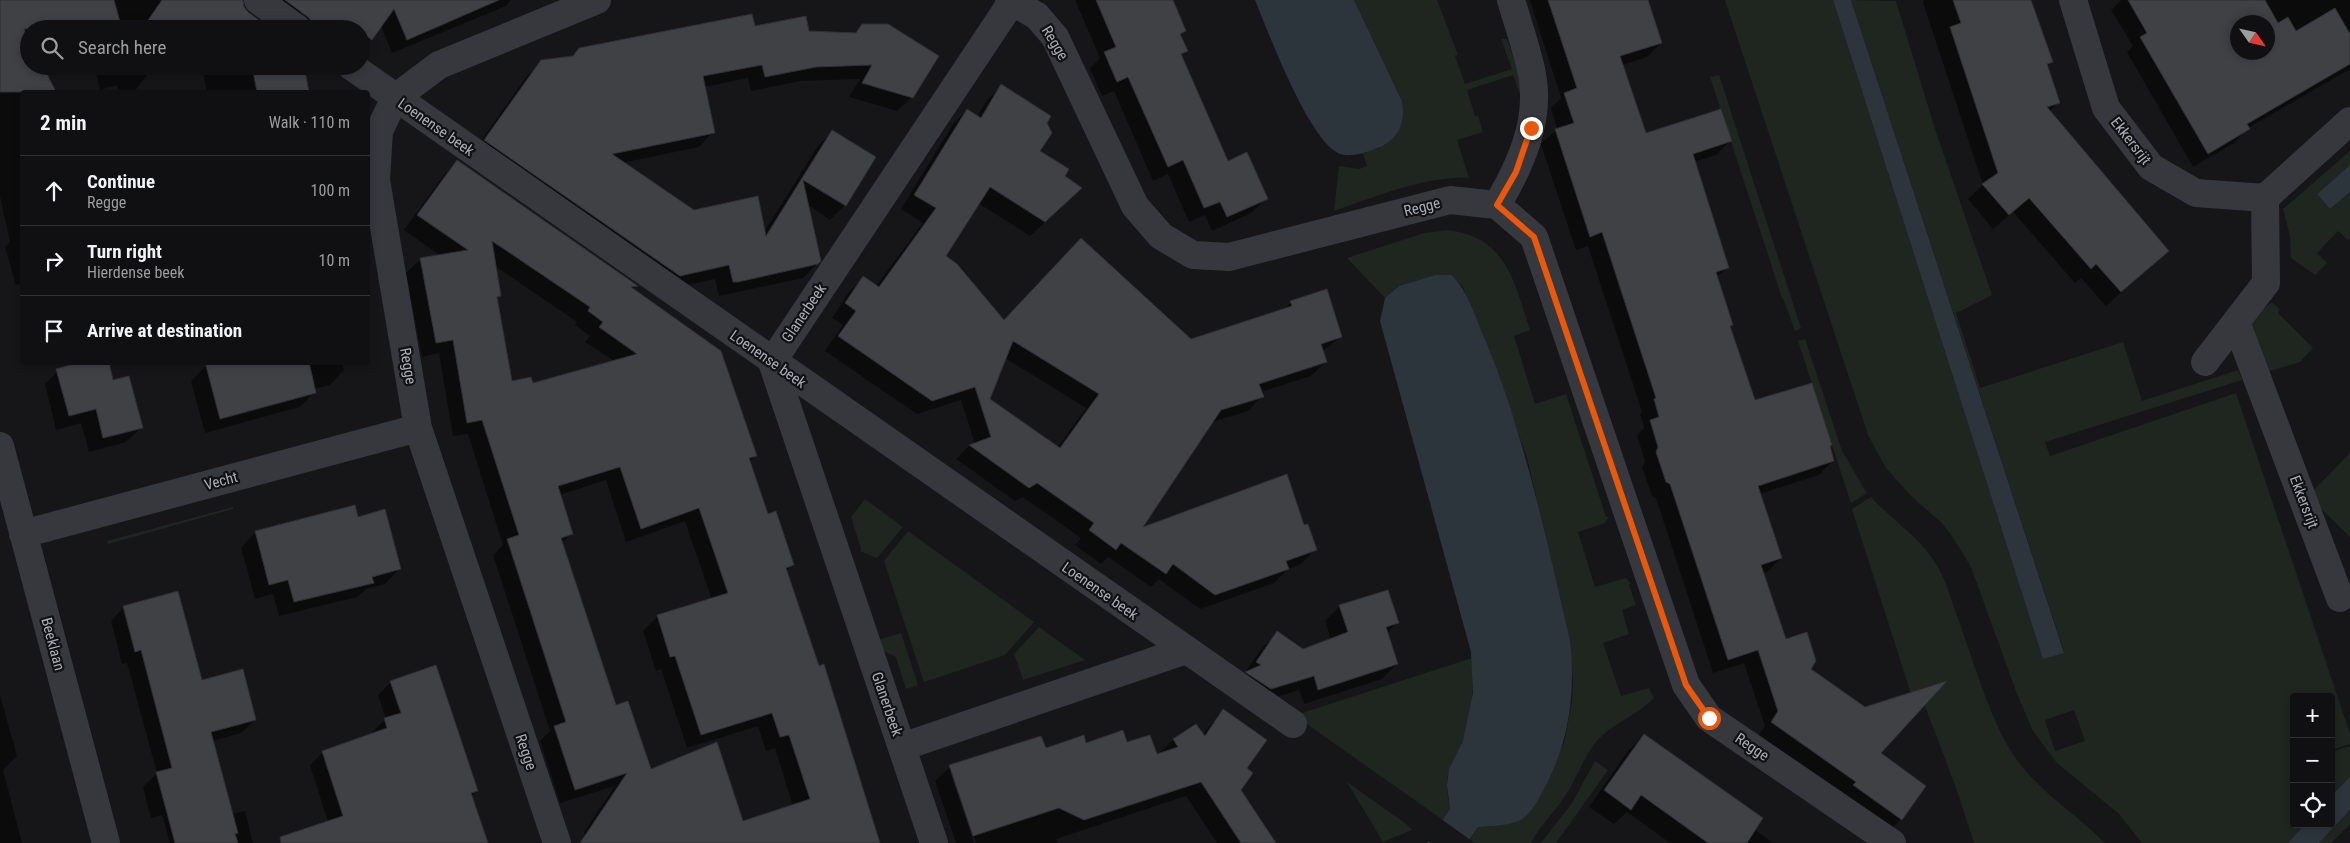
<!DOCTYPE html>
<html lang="en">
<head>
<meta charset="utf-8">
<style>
	:root { --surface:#101012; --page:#1e1e20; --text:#f1f3f6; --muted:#9c9d9f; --line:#303032 }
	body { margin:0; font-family:"Roboto Condensed",sans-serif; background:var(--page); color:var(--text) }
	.controls { position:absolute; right:15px; bottom:15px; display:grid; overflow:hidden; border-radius:5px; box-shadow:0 2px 8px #0003 }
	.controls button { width:45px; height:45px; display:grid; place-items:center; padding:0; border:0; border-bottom:1px solid var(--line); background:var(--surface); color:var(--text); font:25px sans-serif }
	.compass { position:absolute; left:2230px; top:15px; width:45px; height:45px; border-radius:50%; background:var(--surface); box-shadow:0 2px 8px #0003; rotate:124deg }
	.stop { position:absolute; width:15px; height:15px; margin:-11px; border:4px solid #ea580c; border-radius:50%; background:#fff }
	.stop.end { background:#ea580c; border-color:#fff; box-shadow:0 1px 5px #0008 }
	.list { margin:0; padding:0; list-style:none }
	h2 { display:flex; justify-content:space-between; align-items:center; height:65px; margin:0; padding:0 20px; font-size:21px }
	h2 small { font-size:16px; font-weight:400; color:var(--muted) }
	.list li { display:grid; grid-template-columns:32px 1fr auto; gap:15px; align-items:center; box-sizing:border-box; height:70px; padding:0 20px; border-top:1px solid var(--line) }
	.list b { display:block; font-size:19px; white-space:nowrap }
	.list p { margin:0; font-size:16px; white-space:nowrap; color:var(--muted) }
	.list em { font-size:16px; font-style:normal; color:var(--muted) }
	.icon { flex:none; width:28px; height:28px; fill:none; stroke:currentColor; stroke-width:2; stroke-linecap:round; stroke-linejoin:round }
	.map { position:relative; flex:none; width:2350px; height:843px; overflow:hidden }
	.search { position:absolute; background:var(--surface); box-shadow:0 2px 8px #0003; left:20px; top:20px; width:350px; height:55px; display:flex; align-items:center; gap:12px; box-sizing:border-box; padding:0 18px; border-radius:28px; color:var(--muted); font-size:19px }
	.panel { position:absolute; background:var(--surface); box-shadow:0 2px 8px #0003; left:20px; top:90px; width:350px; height:275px; border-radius:5px }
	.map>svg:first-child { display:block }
</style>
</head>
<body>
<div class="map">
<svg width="2350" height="843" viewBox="0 0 2350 843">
	<rect width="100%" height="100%" fill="#161618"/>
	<path fill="#1e261f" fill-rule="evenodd" d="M1354 0H1437L1458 55 1455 56 1465 84 1512 69 1501 39H1507L1520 75 1522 100 1513 75 1467 90 1475 116H1478L1483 132 1457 140 1469 178C1423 176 1377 197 1334 211L1339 166 1359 169 1367 166 1363 154 1356 155 1379 148 1402 101Z
		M1725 0H1833L2043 658 2064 652 1851 0 1896 1 1935 129 1992 295 1956 313 1980 388 2123 342 2142 401 2238 370 2242 380 2045 442 2050 456 2236 393 2350 734V744L2331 750V697H2294V824H2305L2288 843H2142L2118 813 2057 763 2033 731 2017 694 1971 567 1952 536 1941 522 1911 496 1886 468 1868 435ZM2074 710 2085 741 2055 751 2045 720Z
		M1719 75 1801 328 1795 331 1783 298H1782L1710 77Z
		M2350 151V165L2317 194 2330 209 2350 192V238L2348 240 2338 231 2317 253 2327 263 2315 275 2291 258 2290 236 2283 209Z
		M1448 230C1507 237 1514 282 1530 330L1514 336 1535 404 1566 394 1606 517H1609L1605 523 1578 532 1595 587 1626 578 1631 584 1629 585 1636 605 1622 610 1629 634 1603 643 1621 696 1649 688 1654 698C1639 713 1620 721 1604 734 1585 750 1579 776 1565 796 1554 813 1540 825 1531 843H1475L1470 840 1478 827 1517 822 1564 743 1572 702 1573 681 1570 640 1527 458 1491 355 1463 287 1452 275 1399 286 1385 298 1347 258 1424 233Z
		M2272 302 2280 310 2278 313 2313 348 2300 362 2260 374 2246 323Z
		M1805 339 1842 451 1867 493 1851 503 1798 341Z
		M2350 453V537L2308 496Z
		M1871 497C1892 520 1920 537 1936 564 1945 578 1950 595 1955 610 1971 653 1987 712 2011 751 2035 790 2074 811 2105 843H1974L1955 785 1923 701 1910 691 1852 509Z
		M865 499 903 527 877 558 860 551 861 549 851 517Z
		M233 507V509L108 544 107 541Z
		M908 531 1034 622 1005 655 924 682 884 561Z
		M1039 627 1085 660 1023 680 1014 654Z
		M901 633 918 685 906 689 896 657 881 650 878 640Z
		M1472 658C1474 686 1472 712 1464 739 1459 755 1446 769 1447 786 1447 793 1449 801 1450 809L1443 820 1301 720 1299 714Z
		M2350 746V777L2331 796V752Z
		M1595 761 1608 770 1556 843H1541L1572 803Z
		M1347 782 1405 823 1412 830 1383 842Z
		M2350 810V824L2331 843H2319Z"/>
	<path fill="#2c353c" d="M1255 0H1354L1402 101C1405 121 1401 136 1382 146 1371 151 1350 159 1338 153 1308 138 1269 34 1255 0Z
		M1833 0H1851L2064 653 2043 659Z
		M2350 165V192L2330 209 2317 194Z
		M1436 275H1452C1469 293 1475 317 1485 339 1525 436 1546 538 1570 640 1576 694 1569 743 1543 791 1537 802 1529 818 1516 822 1505 826 1490 826 1478 827L1467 843H1427L1450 809 1447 785 1449 769 1463 741 1473 693 1471 652 1380 321 1385 298 1399 286Z
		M2350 777V810L2319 843H2288L2305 824H2331V796Z"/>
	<path fill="#161618" d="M1441 819 1472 841 1470 843H1431L1426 840Z"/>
	<path fill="#0007" fill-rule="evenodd" d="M0 0H55L29 29V66L49 78 52 92H22V283L16 285 5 247 10 242 0 196Z
		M83 0H228L269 29H83Z
		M253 0H314L299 15Z
		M330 0H511L506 6 392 53 381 26 361 50V29H319L305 19 319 5Z
		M1075 0H1163L1184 31 1180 36 1186 51 1181 56 1227 163 1266 199 1251 213 1212 231 1205 215 1189 222 1168 174 1153 181 1114 91 1102 96 1090 68 1100 58Z
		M1530 0H1647L1661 43 1647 57 1622 65 1645 135 1730 141 1716 155 1694 162 1727 268 1716 278 1731 325 1729 327 1755 402 1829 447 1833 461 1819 475 1759 494 1781 558 1767 572 1762 573 1785 641 1879 754 1924 786 1901 819 1887 833 1758 736 1765 726 1744 663 1713 673 1656 498 1652 496 1642 467 1645 462 1637 435 1644 428 1640 414 1642 412 1588 246 1576 250 1541 144 1557 129 1551 108 1561 98Z
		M1924 0H2031L2051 62 2047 66 2059 102 2049 112 2168 250 2106 306 2081 278 2075 283 2013 212 1993 229 1968 199 1983 185 1923 2Z
		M2121 0H2350V69L2248 128 2234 143 2193 167 2127 52 2133 46 2111 10ZM2238 22H2268V52H2238Z
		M863 25 912 97 897 111 849 97 860 79 801 81 751 91 748 78 704 87 713 132 699 147 622 163 694 211 764 232 818 146 832 132 874 158 845 205 830 220 808 205 818 263 803 278 719 296 715 279 665 290 471 155 527 76 542 62 571 57 579 49 754 28 854 34Z
		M94 66H154L134 92H119L117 85 100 90Z
		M202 66H303L308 92H207Z
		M1002 86 1046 123 1038 151 1063 177 1067 202 1030 236 978 203 944 256 1004 322 1190 341 1282 311 1291 302 1340 337 1322 352 1326 362 1311 376 1261 392 1262 396 1248 411 1212 422 1139 529 1303 526 1315 550 1301 564 1288 569 1274 583 1200 609 1159 579 1151 587 1108 557 1101 564 1075 545 1081 538 1023 497 1015 501 956 459 969 446 975 444 961 400 917 414 825 351 843 325 832 318 849 292 864 277 876 286 923 223 901 209 953 124 967 110 977 117 987 100ZM1005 358 1086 408 1058 447 988 399Z
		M457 162 636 286 632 290 755 456 749 462 767 515 792 565 786 572 879 843H587L584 832 615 786 560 803 540 741 550 731 493 555 503 545 468 434 453 436 439 353 422 357 406 273 421 259 441 256 404 230 443 176ZM495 266 577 322 575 325 590 336 585 342 614 361 532 384 511 382 496 299 499 296ZM606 480 626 542 685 521 712 600 657 617 643 631 656 671 661 669 687 748 758 726 766 751 775 748 793 806 742 822 650 770 615 707 562 543 572 533 559 495Z
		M215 362H342L344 370 330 385 314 389V392L300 407 205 433 191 381 206 366Z
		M60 369 112 382 141 428 126 442 89 452 81 423 56 430 45 384Z
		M357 518 399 569 385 584 366 589 357 597 279 616 273 594 255 599 241 547 256 532Z
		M1340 606 1397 623 1387 633 1397 664 1382 679 1304 704 1299 690 1255 704 1243 675 1263 647 1278 633 1303 651 1331 640 1325 621Z
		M124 607 201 682 255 720 241 733 212 741 232 814 245 811 253 843H170L162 815 151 818 143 787 157 773 127 663 122 664 111 621Z
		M391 682 477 790 471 796 486 843H300L328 822 310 765 323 752 372 734V732L386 719 378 695Z
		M0 695 17 756 3 770 22 843H0Z
		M1223 711 1245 769 1239 790 1275 843H1217L1186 796 1056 839 1058 843H976L953 774H951L974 843H956L935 781 950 767 1085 744H1126L1156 756 1173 740 1196 725 1202 735Z
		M1644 735 1754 829 1773 843H1670L1627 812 1614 824 1589 807 1628 751Z"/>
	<path fill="#404145" stroke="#303034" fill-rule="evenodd" d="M0 0H114L122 29H24L29 39V66H43L56 92H0Z
		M162 0H243L244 7 248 12 271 29H142Z
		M285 0H499L407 40 394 9 372 40 361 33V29H313L312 22 308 17Z
		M1096 0H1173L1186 31 1180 34 1188 51 1181 54 1228 161 1247 152 1268 199 1227 217 1220 202 1204 208 1183 160 1168 167 1128 77 1117 82 1104 52 1116 47Z
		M1548 0H1648L1662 43 1620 56 1646 133 1721 109 1732 141 1693 154 1729 268 1716 272 1733 325 1730 326 1755 400 1812 383 1832 445 1830 446 1834 461 1758 486 1782 558 1761 565 1786 639 1807 632 1816 661 1811 669 1865 707 1947 681 1881 753 1926 786 1902 820 1853 785 1856 782 1771 722 1778 711 1758 650 1728 660 1670 484 1666 482 1656 452 1658 447 1650 420 1659 417 1654 399 1656 398 1602 232 1590 237 1555 129 1574 123 1564 93 1577 88Z
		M1953 0H2031L2053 62 2047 64 2060 103 2047 107 2169 251 2121 292 2096 264 2091 269 2029 198 2009 215 1982 184 1998 173 1950 27 1961 23Z
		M2128 0H2265L2278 23 2288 17 2296 31 2335 8 2350 34V64L2247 124 2250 129 2208 154 2140 37 2147 33ZM2238 22H2268V52H2238Z
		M752 14 755 26 806 16 809 31 856 33 862 24H888L939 56 913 98 862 83 872 65 816 67 765 77 762 65 703 76 715 133 612 154 694 210 758 196 766 236 832 130 876 157 846 206 803 180 821 261 818 264 738 282H733L729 265 680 276 484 140 541 60 573 56 579 48Z
		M252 66H304L309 92H257Z
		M1001 84 1051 116 1047 123 1052 133 1040 151 1069 169 1065 176 1082 188 1045 222 990 187 946 256 957 264 1004 320 1081 238 1191 339 1292 306 1290 301 1327 289 1342 337 1321 344 1327 362 1259 384 1264 397 1221 410 1143 527 1287 474 1304 525 1308 524 1317 550 1286 561 1289 569 1215 595 1173 564 1166 574 1121 543 1116 550 1089 530 1094 523 1037 483 1029 488 969 445 991 437 975 387 932 401 838 336 856 311 845 303 863 276 879 287 936 208 914 195 967 109 981 118ZM1013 341 1099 394 1060 448 990 399Z
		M457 160 638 286 631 287 721 351 757 456 749 458 768 514 776 511 794 565 786 568 819 666 824 664 880 843H580L627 773 575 790 554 726 566 722 507 539 519 535 482 420 467 423 453 340 436 343 420 258 468 250 417 215ZM492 241 590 307 588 311 603 322 599 327 637 354 533 383 531 377 512 381 497 297 501 296ZM620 467 641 529 699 508 728 593 657 615 670 657 675 656 701 735 772 713 780 737 789 735 810 799 743 821 717 742 651 769 628 701 616 705 561 538 573 534 558 486Z
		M80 362H109L113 380 129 376 143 428 103 438 96 409 69 416 56 369Z
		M205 362H309L316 393 220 419Z
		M355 505 358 517 385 509 401 569 372 577 374 583 294 602 288 580 269 585 255 531Z
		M1388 590 1399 623 1386 627 1398 664 1318 690 1314 676 1271 689 1245 672 1261 665 1256 662 1277 631 1303 649 1348 632 1339 605Z
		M178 591 202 680 243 669 256 720 211 732 238 833 235 834 238 843H175L156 772 172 768 141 650 135 652 123 606Z
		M436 665 478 791 471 793 488 843H281L280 837 343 816 322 751 387 728 384 718 401 713 390 681Z
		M1223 709 1267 740 1247 768 1253 773 1241 790 1276 843H1241L1201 782 1084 820 1059 808 973 836 949 765 1041 736 1046 748 1084 735 1086 743 1123 730 1127 742 1150 735 1157 754 1178 747 1173 739 1196 724 1205 736Z
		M1644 734 1763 818 1747 843H1708L1641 795 1631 810 1604 790Z"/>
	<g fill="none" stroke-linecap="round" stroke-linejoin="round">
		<path stroke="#37383d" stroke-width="28" d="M258 0 298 29
			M1009 0 1037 16 1055 37 1135 206 1161 236 1193 255 1229 257 1450 200 1497 205 1534 237 1686 685 1709 718 1892 843
			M2073 0 2106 108 2151 167 2196 193 2265 198 2350 121
			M351 66 1293 724
			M1497 205C1520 166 1541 121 1532 74 1527 49 1518 24 1511 0
			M2236 322 2340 598
			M2205 362 2266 283 2265 198
			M0 446 106 843
			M23 534 418 428
			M902 747 1186 650
			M557 843 418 428 376 180 379 131 395 98 439 65 597 0
			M934 843 772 362 1013 0"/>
	</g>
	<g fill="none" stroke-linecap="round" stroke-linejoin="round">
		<path stroke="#ea580c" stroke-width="6" d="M1531 128 1516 172 1497 205 1534 237 1686 685 1709 718"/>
	</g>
	<g text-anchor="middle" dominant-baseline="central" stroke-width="4.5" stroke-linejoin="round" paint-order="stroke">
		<g font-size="15" fill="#a8adb8" stroke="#111113">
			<text transform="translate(1055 43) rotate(59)">Regge</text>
			<text transform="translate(436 127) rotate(35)">Loenense beek</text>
			<text transform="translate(2131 141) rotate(52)">Ekkersrijt</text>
			<text transform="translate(1422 207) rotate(-14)">Regge</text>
			<text transform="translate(804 313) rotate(-56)">Glanerbeek</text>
			<text transform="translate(768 359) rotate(35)">Loenense beek</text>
			<text transform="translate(408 366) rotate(80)">Regge</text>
			<text transform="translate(221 481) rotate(-15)">Vecht</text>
			<text transform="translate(2304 502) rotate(69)">Ekkersrijt</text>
			<text transform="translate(1100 591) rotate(35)">Loenense beek</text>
			<text transform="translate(53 644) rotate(75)">Beeklaan</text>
			<text transform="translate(887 704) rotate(71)">Glanerbeek</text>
			<text transform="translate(1752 747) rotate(34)">Regge</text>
			<text transform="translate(526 752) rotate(71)">Regge</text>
		</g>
	</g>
</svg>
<div class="controls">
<button>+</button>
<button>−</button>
<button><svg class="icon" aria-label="locate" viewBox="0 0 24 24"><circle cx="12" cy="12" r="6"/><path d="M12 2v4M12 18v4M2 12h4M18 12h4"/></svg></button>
</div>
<svg class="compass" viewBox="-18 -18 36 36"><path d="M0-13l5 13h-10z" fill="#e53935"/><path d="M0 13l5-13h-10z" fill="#9c9d9f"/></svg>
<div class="stop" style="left:1709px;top:718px"></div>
<div class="stop end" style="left:1531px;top:128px"></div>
<div class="search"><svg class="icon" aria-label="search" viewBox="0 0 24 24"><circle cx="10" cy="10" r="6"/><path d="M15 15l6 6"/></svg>Search here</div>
<section class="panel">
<h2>2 min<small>Walk · 110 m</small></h2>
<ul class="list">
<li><svg class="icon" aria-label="ahead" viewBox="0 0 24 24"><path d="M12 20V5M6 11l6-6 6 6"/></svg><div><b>Continue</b><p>Regge</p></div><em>100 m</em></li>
<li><svg class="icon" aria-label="right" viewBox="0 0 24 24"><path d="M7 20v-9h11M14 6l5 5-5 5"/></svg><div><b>Turn right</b><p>Hierdense beek</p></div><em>10 m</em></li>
<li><svg class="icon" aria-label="arrive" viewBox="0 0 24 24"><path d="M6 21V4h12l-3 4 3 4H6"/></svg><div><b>Arrive at destination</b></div></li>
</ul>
</section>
</div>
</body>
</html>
